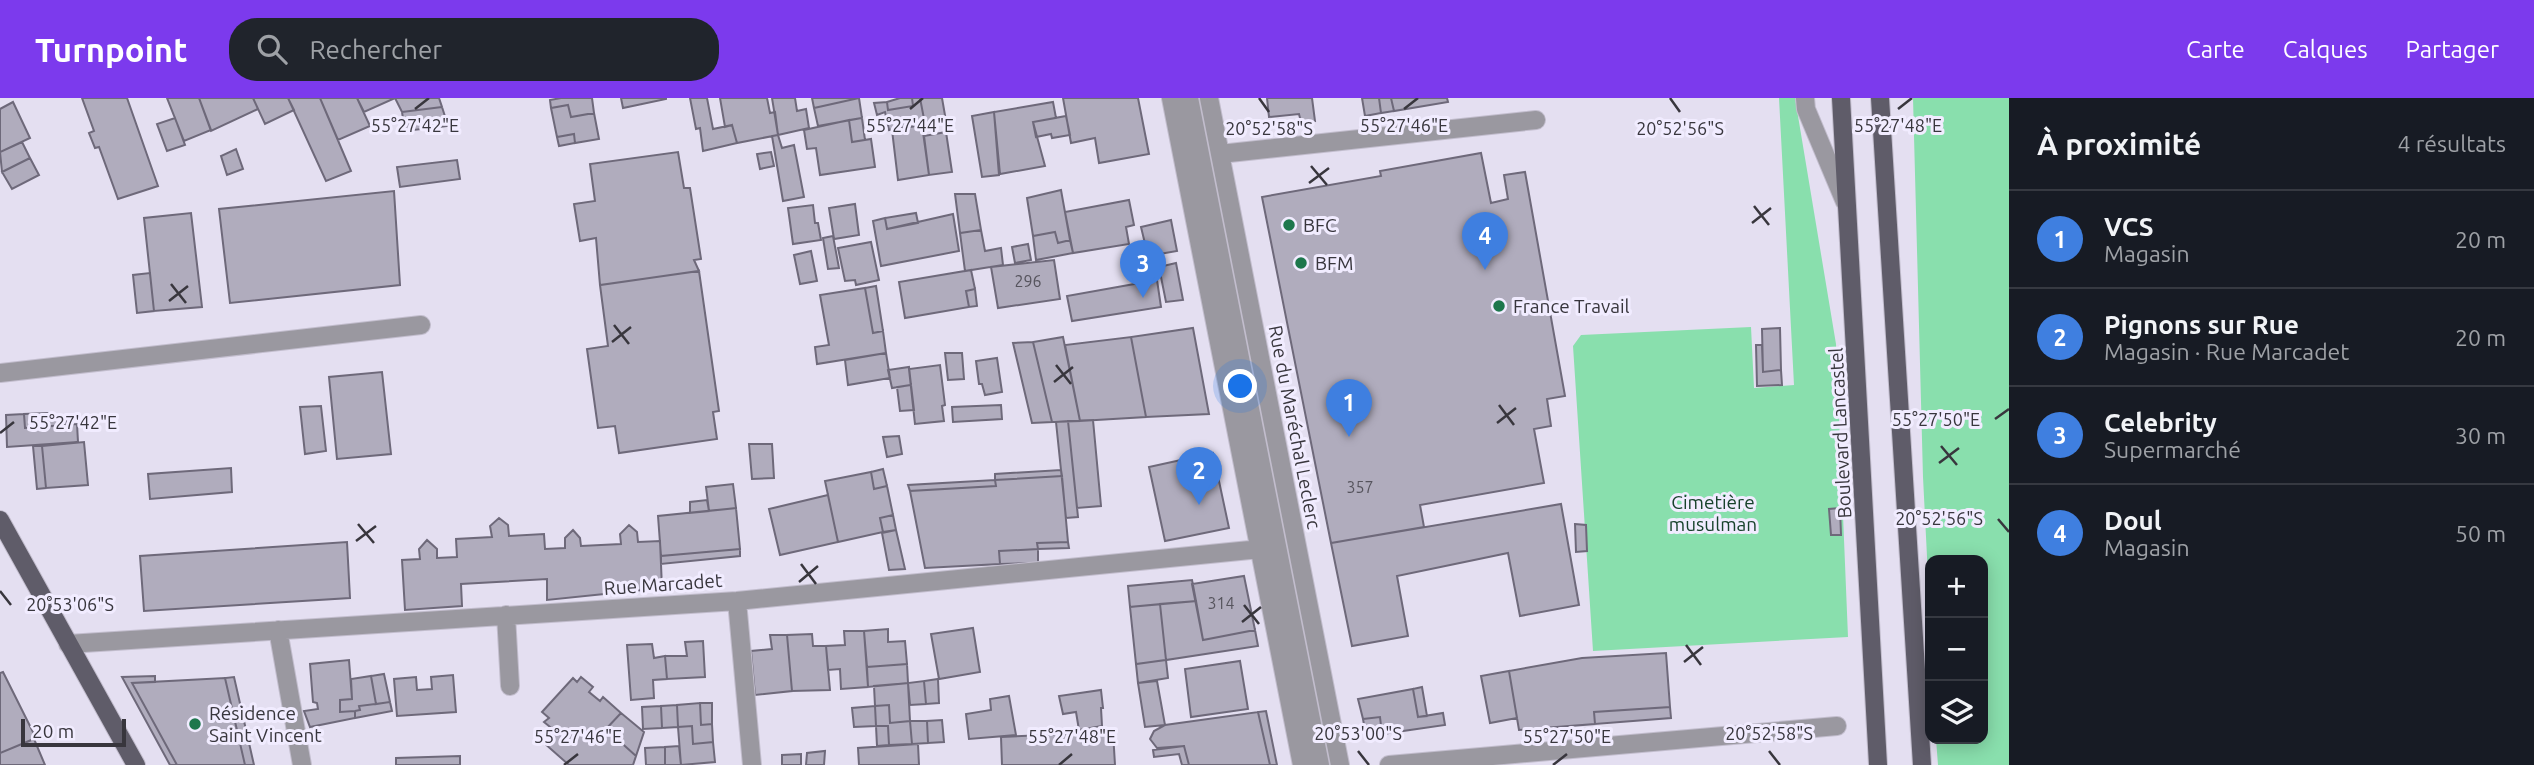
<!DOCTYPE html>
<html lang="fr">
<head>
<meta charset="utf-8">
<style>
	:root { --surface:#171b24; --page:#20242c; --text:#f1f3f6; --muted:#9ea1a6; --line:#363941; --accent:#7c3aed }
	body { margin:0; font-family:Ubuntu,sans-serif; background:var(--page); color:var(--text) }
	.controls { position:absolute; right:21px; bottom:21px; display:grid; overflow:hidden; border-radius:14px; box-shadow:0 4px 18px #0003 }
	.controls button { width:63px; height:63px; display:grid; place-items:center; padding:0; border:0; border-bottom:2px solid var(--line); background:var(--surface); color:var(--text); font:35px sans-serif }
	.scale { position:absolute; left:21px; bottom:18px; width:105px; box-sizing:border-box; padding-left:7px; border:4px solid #38363d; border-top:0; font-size:19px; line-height:24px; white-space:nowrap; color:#38363d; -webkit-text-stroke:5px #f1ecff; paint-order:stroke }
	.you { position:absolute; left:1241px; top:289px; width:24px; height:24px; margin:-18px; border:5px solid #fff; border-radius:50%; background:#1a73e8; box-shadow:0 0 0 10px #1a73e833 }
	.badge { display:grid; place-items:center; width:46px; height:46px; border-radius:50%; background:var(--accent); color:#fff; font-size:23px; font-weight:700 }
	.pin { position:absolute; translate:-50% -58px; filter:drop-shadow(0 2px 4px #0008) }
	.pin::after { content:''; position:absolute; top:37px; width:24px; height:21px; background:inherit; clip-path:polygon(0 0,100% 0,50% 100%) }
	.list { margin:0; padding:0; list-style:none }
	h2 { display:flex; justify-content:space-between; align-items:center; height:91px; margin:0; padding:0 28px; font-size:30px }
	h2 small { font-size:23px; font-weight:400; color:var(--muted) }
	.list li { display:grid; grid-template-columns:46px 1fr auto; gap:21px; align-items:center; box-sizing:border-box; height:98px; padding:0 28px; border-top:2px solid var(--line) }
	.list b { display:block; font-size:26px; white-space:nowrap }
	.list p { margin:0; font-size:23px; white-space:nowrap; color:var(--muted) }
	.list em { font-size:23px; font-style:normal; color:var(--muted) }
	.icon { flex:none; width:38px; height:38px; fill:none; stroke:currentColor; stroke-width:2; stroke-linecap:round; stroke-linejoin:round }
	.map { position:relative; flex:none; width:2009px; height:667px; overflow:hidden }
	header { display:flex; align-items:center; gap:42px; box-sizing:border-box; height:98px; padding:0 35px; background:var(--accent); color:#fff }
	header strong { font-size:33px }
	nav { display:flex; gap:38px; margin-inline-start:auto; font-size:24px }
	.search { width:490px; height:63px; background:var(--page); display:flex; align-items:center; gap:18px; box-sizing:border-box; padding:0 24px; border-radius:28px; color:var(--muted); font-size:26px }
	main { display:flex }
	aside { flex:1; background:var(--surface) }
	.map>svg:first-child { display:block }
</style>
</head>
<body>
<header>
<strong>Turnpoint</strong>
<div class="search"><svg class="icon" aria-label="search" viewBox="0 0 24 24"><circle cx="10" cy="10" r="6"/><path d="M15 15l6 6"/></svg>Rechercher</div>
<nav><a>Carte</a><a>Calques</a><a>Partager</a></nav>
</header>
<main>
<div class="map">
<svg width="2009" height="667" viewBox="0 0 2009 667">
	<rect width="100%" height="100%" fill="#e4dff1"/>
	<path fill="#89dfad" d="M1779 0H1795L1836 246 1848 539 1593 553 1573 248 1581 237 1751 229 1754 290 1794 287Z
		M1913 0H2009V667H1938L1936 641H1983V462H1930V518L1923 379Z"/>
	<path fill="#b0acbd" stroke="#6e697a" stroke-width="2" d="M82 0H127L158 88 118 101 99 49 95 50 89 35 94 33Z
		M167 0H199L211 32 184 43Z
		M199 0H253L258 11 211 33Z
		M253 0H288L294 12 265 26Z
		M288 0H320L351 73 326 83Z
		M320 0H357L370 28 338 42Z
		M357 0H395L364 14Z
		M395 0H439L442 9 402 14Z
		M561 0H592L594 15 571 19 568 7 551 10 550 2Z
		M621 0H666V1L623 10Z
		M690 0H707L713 31 732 27 737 45 703 53 700 30 696 31Z
		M720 0H767L770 15 775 14 778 37 737 45 732 27 725 29Z
		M772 0H795L797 13 806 11 809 30 778 37Z
		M812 0H859L814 10Z
		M859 0 862 20 818 28 814 10Z
		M900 0H912L913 8 888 12 887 4Z
		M912 0H920L925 26 889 32 885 14 877 17 874 5 887 4 888 12 913 8Z
		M920 0H942L946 23 925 26Z
		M1063 0H1138L1149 56 1099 65 1095 40 1071 45Z
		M1267 0H1312L1315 23 1301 24 1299 16 1269 19Z
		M1362 0H1379L1381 15 1365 18Z
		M1379 0H1391L1394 13 1381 15Z
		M1391 0H1447L1448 4 1394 13Z
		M13 4 30 40 0 54V11Z
		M1053 4 1056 20 1033 24 1045 68 1000 76 994 14Z
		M568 7 571 19 594 15 599 41 575 45 574 36 557 39 551 10Z
		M442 9 448 28 405 33 402 14Z
		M994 14 999 77 982 79 972 18Z
		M1066 18 1070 37 1052 40 1051 36 1036 39 1033 24Z
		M175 20 185 47 167 53 157 26Z
		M862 20 865 42 852 44 849 22Z
		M849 22 852 44 871 41 875 69 820 77 816 50 807 51 804 32Z
		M922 27 929 77 898 82 892 32Z
		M946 34 952 74 929 77 924 38Z
		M574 36 575 45 559 48 557 39Z
		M778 37 782 50 794 47 804 99 783 103 772 38Z
		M22 44 30 60 2 74 0 54Z
		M236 51 243 71 227 77 221 58Z
		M678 54 684 90H690L701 161 694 162 699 173 600 187 596 140 580 143 574 106 595 103 590 66Z
		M771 54 774 68 760 71 757 56Z
		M1481 55 1491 105 1508 101 1504 77 1525 74 1565 298 1547 301 1551 328 1534 331 1544 385 1420 407 1424 429 1331 445 1262 99 1381 78 1380 73Z
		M30 60 39 77 12 91 2 74Z
		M457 62 460 81 400 89 397 69Z
		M1061 92 1070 142 1058 145 1055 134 1033 138 1027 100Z
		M394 93 400 187 230 205 219 111Z
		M955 96H975L981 132 960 135Z
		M1129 102 1134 127 1126 129 1129 146 1073 155 1065 114Z
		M855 106 859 137 834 141 829 110Z
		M813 107 815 125H818L821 142 793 146 788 110Z
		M191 115 202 209 154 213 144 120Z
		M916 115 918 125 887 131 885 120Z
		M953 116 959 153 881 168 873 123 885 120 887 131Z
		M1171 122 1177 153 1148 158 1141 129Z
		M981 132 985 153 1001 150 1003 167 965 173 960 135Z
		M1055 134 1058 145 1070 142 1073 155 1036 162 1033 138Z
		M833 138 839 170 828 171 823 140Z
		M871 144 879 182 856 187 855 182 845 183 838 150Z
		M1028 146 1031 162 1015 165 1012 149Z
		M811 153 817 183 800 186 794 157Z
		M1054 162 1060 201 998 210 991 169Z
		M1176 165 1183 202 1166 204 1159 169Z
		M1154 169 1157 182 1139 186 1138 172Z
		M971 172 975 191 966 193 969 209 905 220 899 184Z
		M699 173 719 313 713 314 717 341 619 355 615 328 598 330 587 251 608 248 600 187Z
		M150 175 154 213 137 215 133 177Z
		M1157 182 1161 209 1072 223 1067 198Z
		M876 188 883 233 873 235 865 190Z
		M865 190 873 235 883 233 886 255 817 266 815 249 829 247 820 197Z
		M975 191 977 208 969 209 966 193Z
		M1193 230 1209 316 1146 319 1131 239Z
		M1780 230 1781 272 1763 274 1762 231Z
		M1063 239 1080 323 1052 324 1033 244Z
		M1131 239 1146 319 1080 323 1065 247Z
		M1033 244 1052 324 1032 325 1013 245Z
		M1756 247H1762L1763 274 1781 272 1782 287 1757 288Z
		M886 255 890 280 848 287 845 262Z
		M945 255H962L964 281 948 282Z
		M997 260 1002 294 985 297 982 286H979L976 263Z
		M940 267 945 307 942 308 944 323 915 326 909 271Z
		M909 269 911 287 892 290 888 272Z
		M382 274 391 356 337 361 329 279Z
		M911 287 914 312 900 313 897 289Z
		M1001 307 1002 321 953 324 952 309Z
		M321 308 326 353 305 356 300 309Z
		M48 315V322L66 321 67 327 25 330 24 316Z
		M24 316 25 330 77 326 78 344 7 349 6 317Z
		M1093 322 1101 408 1077 410 1068 323Z
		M1068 323 1078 419 1066 420 1056 324Z
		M899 338 902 356 887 359 883 339Z
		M84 344 88 387 46 390 42 348Z
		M749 346H772L774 380 752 381Z
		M33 348H42L46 390 37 391Z
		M1213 355 1229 430 1165 443 1149 369Z
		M231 370 232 394 150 401 148 376Z
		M883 371 887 388 874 391 871 374Z
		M1061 372 1062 378 995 382V376Z
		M871 374 874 391 887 388 893 417 880 420 883 434 838 444 825 383Z
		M1062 378 1068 444 1037 445 1038 451 999 453 1000 466 925 470 910 393 996 388 995 382Z
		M995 382 996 388 910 393 908 387Z
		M733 386 736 410 709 413 706 389Z
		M828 397 838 444 780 457 769 411Z
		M707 402 709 413 690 415V404Z
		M1561 406 1579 507 1520 518 1508 455 1397 478 1408 538 1352 548 1331 445Z
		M736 410 740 451 661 458 658 418Z
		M1840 410 1841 437H1831L1829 411Z
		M893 417 896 432 883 434 880 420Z
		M499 420 508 427 509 438 544 436 545 451 565 450V440L573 432 580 440 581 448 621 446 620 436 629 427 637 434 638 444 660 443 662 490 547 502V481L461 486 462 508 405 512 402 462 420 461 419 451 427 442 437 451V460L457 459 456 441 492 439 490 428Z
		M1575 426 1586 427 1587 453 1576 454Z
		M896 432 905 471 889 472 882 435Z
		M347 444 350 500 144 513 140 458Z
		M1068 444 1069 450 1038 451 1037 445Z
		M740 451V458L661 466V458Z
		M1038 451V465L1000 466 999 453Z
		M1244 478 1255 532 1203 542 1192 486Z
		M1192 482 1196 503 1130 509 1128 488Z
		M1196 503 1203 542 1255 532 1258 548 1166 562 1160 506Z
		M1160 506 1166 562 1136 566 1130 509Z
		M973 530 980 574 939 581 931 536Z
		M888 531V544L905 543 907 566 867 569 864 533Z
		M844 533H864L868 589 841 591 840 571 828 572 826 548 845 547Z
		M812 536 813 548H826L830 592 792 593 787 537Z
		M770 537H787L792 593 755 597 751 553 772 551Z
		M703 543 705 579 667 581 665 558H687L685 544Z
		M652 546 654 560 665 558 667 581 653 582 654 600 631 602 627 547Z
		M1666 555 1670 609 1594 614 1595 626 1519 632 1509 573 1582 560Z
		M349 562 352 601 340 602V614L355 613V620L310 629 304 613 318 611 317 605 313 604 310 566Z
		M1166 562 1168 580 1138 585 1136 566Z
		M1240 563 1248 611 1191 619 1185 571Z
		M907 566 908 585 868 589 867 569Z
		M1509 573 1517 620 1490 625 1481 578Z
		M3 574 36 640 0 655V575Z
		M384 576 390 604 376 606 371 578Z
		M453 577 456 614 397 618 394 581 416 579 417 592 432 591 431 579Z
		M155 578V584L132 585 177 667H170L122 579Z
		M371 578 376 606 359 608 360 612 355 613 340 614V602L352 601 351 581Z
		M234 579 254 667H245L225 580Z
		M581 579 593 589 589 594 600 603 603 599 621 615 606 631 636 658 633 667H569L544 645 555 633 544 624 549 620 542 614 573 580 577 584Z
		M225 580 245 667H177L132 585Z
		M938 581 939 605 926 606 924 583Z
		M924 583 926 606 910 607 908 585Z
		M1157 583 1165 627 1145 629 1138 585Z
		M908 585 910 623 890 625 889 607 875 608 874 588Z
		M1422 589 1427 618 1418 619 1413 591Z
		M1413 591 1418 619 1443 615 1445 627 1382 636 1380 619 1363 621 1358 601Z
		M1101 592 1103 610H1101L1102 628 1079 632 1076 614 1063 616 1059 598Z
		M1009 598 1016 637 969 641 966 616 991 612 990 601Z
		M390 604 392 613 355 620V613L360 612 359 608Z
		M700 605H712V626L701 627Z
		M700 605 701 627 712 626 713 644 693 646 692 628 678 629 677 607Z
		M677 607 678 629 662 630 661 608Z
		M889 607 890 625 910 623 912 646 889 647 888 628H876L875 608Z
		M661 608 662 630 643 631 642 609Z
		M875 608 876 628 854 629 852 610Z
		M1670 609 1671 620 1595 626 1594 614Z
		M1266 613 1277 667H1270L1258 614Z
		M1258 614 1270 667H1189L1184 648 1157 650 1150 641 1154 633 1165 627Z
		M621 615 644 634 636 658 606 631Z
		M1380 619 1382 636 1366 638 1363 621Z
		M942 622 944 644 928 645 927 623Z
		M910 623H927L928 645 912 646Z
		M692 628 693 646 713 644 715 664 681 667 678 629Z
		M876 628H888L889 647 877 648Z
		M1113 634 1115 667H1002L1001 639Z
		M34 641 45 667H0V655Z
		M918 646 919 667H859L858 650Z
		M679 648 681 667H665V649Z
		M1184 648 1189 667H1182L1179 656 1154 659 1153 652Z
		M665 649V667H646L645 650Z
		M825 653 824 667H806L807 655Z
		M801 656V667H782V657Z
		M460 658V667H396V660Z"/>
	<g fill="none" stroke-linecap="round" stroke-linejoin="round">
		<defs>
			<path id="minor" d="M1171 0 1302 667
				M1189 0 1320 667
				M1209 0 1340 667
				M1805 0 1806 11 1845 104
				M1220 56 1536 22
				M0 275 421 227
				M737 503 752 667
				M506 517 510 588
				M278 532 302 667
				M68 546 737 503 1260 451
				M1389 667 1837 628"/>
			<path id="major" d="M1841 0 1878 667
				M1880 0 1922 667
				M0 422 136 667"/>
		</defs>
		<use href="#minor" stroke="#c2bdcd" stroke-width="20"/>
		<use href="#major" stroke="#c2bdcd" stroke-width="20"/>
		<use href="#minor" stroke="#9a98a0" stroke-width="18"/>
		<use href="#major" stroke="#5f5c69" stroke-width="18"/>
	</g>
	<path fill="none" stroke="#38363d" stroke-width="2.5" d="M1259 0 1269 14M1670 0 1680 14M415 11 429 0M910 11 923 0M1404 11 1418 0M1898 11 1912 0M1311 68 1327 87M1309 85 1329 70M1754 108 1769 127M1752 125 1771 110M171 186 186 205M169 203 188 188M614 227 629 246M612 244 631 229M1056 267 1071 286M1054 284 1073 269M1499 307 1514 327M1995 321 2009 311M1497 325 1516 310M0 335 14 324M1941 348 1957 367M1939 365 1959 350M1998 421 2009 434M358 426 374 445M356 443 376 428M801 466 816 486M799 484 818 468M0 493 11 507M1244 507 1259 526M1242 524 1261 509M1686 547 1701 567M1684 564 1703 549M1358 653 1369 667M1769 653 1780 667M564 667 578 656M1059 667 1072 656M1553 667 1567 656"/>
	<g fill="#1d774c" stroke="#f1ecff" stroke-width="2.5">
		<circle cx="1289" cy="127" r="7"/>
		<circle cx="1301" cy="165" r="7"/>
		<circle cx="1499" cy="208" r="7"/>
		<circle cx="195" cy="626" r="7"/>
	</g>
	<g text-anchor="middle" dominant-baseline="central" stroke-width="6" stroke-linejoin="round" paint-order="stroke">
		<g font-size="16" fill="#56545d">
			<text x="1028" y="183">296</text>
			<text x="1360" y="389">357</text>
			<text x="1221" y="505">314</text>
		</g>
		<g font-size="19" fill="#38363d" stroke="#f1ecff" text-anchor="start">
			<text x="1303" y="127">BFC</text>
			<text x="1315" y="165">BFM</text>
			<text x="1513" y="208">France Travail</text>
			<text x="209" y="615">Résidence<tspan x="209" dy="22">Saint Vincent</tspan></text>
		</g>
		<g font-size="19" fill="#38363d" stroke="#f1ecff">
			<text transform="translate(1295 329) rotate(79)">Rue du Maréchal Leclerc</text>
			<text transform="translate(1840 335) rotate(-93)">Boulevard Lancastel</text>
			<text transform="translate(663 486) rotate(-4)">Rue Marcadet</text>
		</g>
		<g font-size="19" fill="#18422c" stroke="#f1ecff">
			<text x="1713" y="404">Cimetière<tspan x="1713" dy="22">musulman</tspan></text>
		</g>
	</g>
	<g font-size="18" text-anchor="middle" fill="#38363d" stroke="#f1ecff" stroke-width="6" stroke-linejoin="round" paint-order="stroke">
		<text x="415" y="34">55°27'42"E</text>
		<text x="910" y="34">55°27'44"E</text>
		<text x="1404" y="34">55°27'46"E</text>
		<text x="1898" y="34">55°27'48"E</text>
		<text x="1269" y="37">20°52'58"S</text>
		<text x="1680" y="37">20°52'56"S</text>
		<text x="1936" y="328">55°27'50"E</text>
		<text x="73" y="331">55°27'42"E</text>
		<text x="1939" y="427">20°52'56"S</text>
		<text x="70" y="513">20°53'06"S</text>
		<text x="1358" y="642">20°53'00"S</text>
		<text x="1769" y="642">20°52'58"S</text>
		<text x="578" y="645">55°27'46"E</text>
		<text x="1072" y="645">55°27'48"E</text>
		<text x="1567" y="645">55°27'50"E</text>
	</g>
</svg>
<div class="controls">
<button>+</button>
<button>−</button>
<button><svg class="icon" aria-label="layers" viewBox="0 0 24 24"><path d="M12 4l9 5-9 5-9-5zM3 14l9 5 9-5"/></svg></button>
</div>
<div class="scale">20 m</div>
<div class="you"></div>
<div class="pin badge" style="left:1349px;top:339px;background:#3f7fe0">1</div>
<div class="pin badge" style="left:1199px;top:407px;background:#3f7fe0">2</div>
<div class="pin badge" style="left:1143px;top:200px;background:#3f7fe0">3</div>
<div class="pin badge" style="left:1485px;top:172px;background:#3f7fe0">4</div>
</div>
<aside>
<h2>À proximité<small>4 résultats</small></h2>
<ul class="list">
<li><span class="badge" style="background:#3f7fe0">1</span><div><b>VCS</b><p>Magasin</p></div><em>20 m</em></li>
<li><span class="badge" style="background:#3f7fe0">2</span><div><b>Pignons sur Rue</b><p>Magasin · Rue Marcadet</p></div><em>20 m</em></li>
<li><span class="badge" style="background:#3f7fe0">3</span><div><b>Celebrity</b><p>Supermarché</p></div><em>30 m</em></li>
<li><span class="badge" style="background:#3f7fe0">4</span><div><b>Doul</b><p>Magasin</p></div><em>50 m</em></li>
</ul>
</aside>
</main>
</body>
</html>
